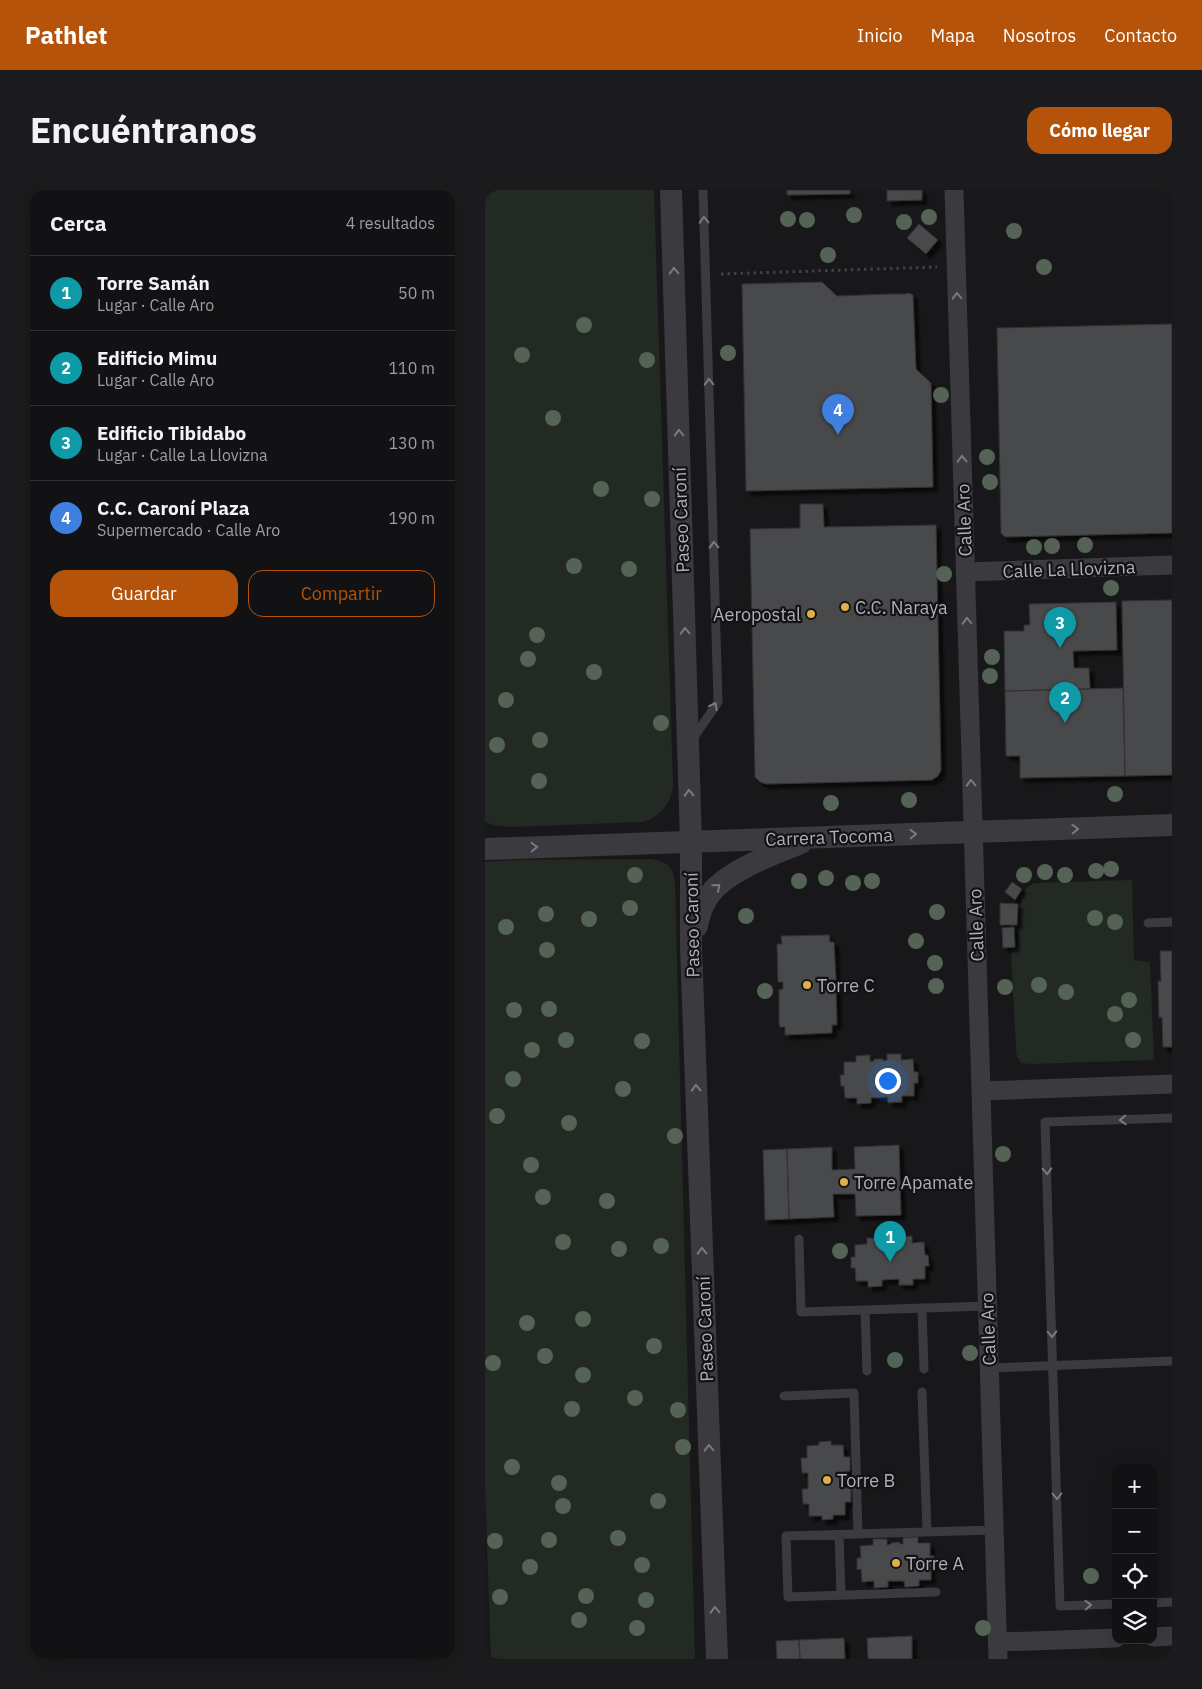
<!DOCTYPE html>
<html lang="es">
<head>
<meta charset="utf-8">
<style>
	:root { --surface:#121214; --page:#1b1b1d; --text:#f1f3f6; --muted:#9c9ea0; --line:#313234; --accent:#b45309 }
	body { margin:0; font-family:"IBM Plex Sans",sans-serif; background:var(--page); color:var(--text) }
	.controls { position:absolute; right:15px; bottom:15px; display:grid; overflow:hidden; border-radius:10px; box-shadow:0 5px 20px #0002 }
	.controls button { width:45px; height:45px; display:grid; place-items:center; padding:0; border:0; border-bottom:1px solid var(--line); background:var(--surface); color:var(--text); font:25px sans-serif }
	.you { position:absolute; left:402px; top:890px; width:18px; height:18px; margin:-12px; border:4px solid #fff; border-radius:50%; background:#1a73e8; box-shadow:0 0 0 8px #1a73e833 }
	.badge { display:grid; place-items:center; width:32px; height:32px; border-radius:50%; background:var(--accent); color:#fff; font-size:16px; font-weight:700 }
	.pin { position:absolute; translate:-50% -41px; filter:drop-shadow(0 1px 2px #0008) }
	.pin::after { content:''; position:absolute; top:26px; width:18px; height:15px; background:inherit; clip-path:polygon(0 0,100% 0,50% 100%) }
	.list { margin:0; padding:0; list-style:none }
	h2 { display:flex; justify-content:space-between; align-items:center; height:65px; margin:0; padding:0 20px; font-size:21px }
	h2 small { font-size:16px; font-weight:400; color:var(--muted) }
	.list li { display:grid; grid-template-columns:32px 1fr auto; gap:15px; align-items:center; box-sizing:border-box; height:75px; padding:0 20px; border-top:1px solid var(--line) }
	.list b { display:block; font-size:19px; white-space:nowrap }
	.list p { margin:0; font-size:16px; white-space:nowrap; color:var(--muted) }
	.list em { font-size:16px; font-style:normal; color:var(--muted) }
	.actions { display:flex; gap:10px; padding:15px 20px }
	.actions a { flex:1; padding:11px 0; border:1px solid var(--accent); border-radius:15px; text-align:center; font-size:18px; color:var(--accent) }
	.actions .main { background:var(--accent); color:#fff }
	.icon { flex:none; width:28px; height:28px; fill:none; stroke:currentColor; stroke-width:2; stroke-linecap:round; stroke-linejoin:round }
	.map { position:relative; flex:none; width:687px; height:1469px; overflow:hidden; border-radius:15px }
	header { display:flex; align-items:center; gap:30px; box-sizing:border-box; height:70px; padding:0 25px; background:var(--accent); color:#fff }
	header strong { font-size:24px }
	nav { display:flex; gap:28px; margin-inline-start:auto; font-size:18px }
	.intro { display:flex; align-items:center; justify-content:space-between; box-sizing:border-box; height:120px; padding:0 30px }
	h1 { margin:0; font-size:35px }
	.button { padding:12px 22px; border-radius:15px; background:var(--accent); color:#fff; font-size:18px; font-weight:700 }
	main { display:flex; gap:30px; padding:0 30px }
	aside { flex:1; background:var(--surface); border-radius:15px; box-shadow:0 5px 20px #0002 }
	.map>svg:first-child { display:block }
</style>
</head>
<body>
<header>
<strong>Pathlet</strong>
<nav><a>Inicio</a><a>Mapa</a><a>Nosotros</a><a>Contacto</a></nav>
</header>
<div class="intro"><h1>Encuéntranos</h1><a class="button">Cómo llegar</a></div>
<main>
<aside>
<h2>Cerca<small>4 resultados</small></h2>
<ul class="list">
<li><span class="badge" style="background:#0f9aa8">1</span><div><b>Torre Samán</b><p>Lugar · Calle Aro</p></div><em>50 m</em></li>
<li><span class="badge" style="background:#0f9aa8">2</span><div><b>Edificio Mimu</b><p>Lugar · Calle Aro</p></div><em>110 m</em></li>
<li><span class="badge" style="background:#0f9aa8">3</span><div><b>Edificio Tibidabo</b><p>Lugar · Calle La Llovizna</p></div><em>130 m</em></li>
<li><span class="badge" style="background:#3f7fe0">4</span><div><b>C.C. Caroní Plaza</b><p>Supermercado · Calle Aro</p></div><em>190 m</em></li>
</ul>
<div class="actions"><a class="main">Guardar</a><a>Compartir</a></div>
</aside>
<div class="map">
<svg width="687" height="1469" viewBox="0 0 687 1469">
	<defs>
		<filter id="shadow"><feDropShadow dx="4.5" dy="4.5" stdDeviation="1" flood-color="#0009"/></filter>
	</defs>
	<rect width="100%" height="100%" fill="#18181a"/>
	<path fill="#232a24" d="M0 0H169L188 595C187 613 175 627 158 632L24 637 9 635 0 632Z
		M166 669C183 672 189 677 190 694L210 1469H6L0 1297V672L27 670Z
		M647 690 649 770 665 772 669 870 546 874 536 873 532 867 531 859 526 761 532 759 536 707C539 701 542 697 549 693Z"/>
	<path fill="#47484c" stroke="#333236" filter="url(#shadow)" d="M302 0H365V4L302 5Z
		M402 0H437V10L402 11Z
		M434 34 453 50 441 64 422 48Z
		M337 92 352 106 404 104H420L424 103 428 105 431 179 446 193 448 297 261 301 257 94Z
		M687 134V343L520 347 516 343 512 138Z
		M315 314H338L339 337 451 335 456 580 453 586 447 590 281 594 275 592 270 587 265 339 315 338Z
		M687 410V585L640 586 637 411Z
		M631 412 632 460 588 461 589 478H604L605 499 520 501 519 441H539V435H545L544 414Z
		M638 498 640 586 535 588V566H521L520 501Z
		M527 692 537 699 530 710 520 702Z
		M515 713 533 714 532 735H515Z
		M529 737 530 757 518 758 517 738Z
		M344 745 345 752H349L351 790H346V798L351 797 352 835H347V843L300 845V837H295L294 833V800L298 799V792H293L292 754H297L296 746Z
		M675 761H687V857H678L677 827 674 828 673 791H676Z
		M402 864H416V870L428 869 429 882H433V893H429V906H417V912L403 913V907L386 908V913L372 914V908H360L359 896H356L355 885H359V872H371V866L385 865V871H389V869H398V871L402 870Z
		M414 955 416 1025 371 1026 370 1004H348L349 1027 304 1029 302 959 347 957V980L370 979 369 957Z
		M302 959 304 1029 280 1030 278 960Z
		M427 1046V1053L439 1052 440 1065H443L444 1076H440V1089H428V1095H414V1089L397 1090V1096L383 1097V1091H371L370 1078H366V1067H370V1055L382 1054V1048H396V1054L400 1053V1051L413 1053V1047Z
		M346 1251V1255H358L359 1267H365V1281L359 1282V1285H361V1294H359L360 1298H366V1312H360V1325H348V1329L337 1330V1326H324V1314H318L317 1299H323V1283H317L316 1268H322V1256L334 1255V1252Z
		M433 1347V1353H445V1366H449V1377H446V1390H434V1396L420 1397 419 1391H403V1397L389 1398V1391L377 1392 376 1379 372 1380V1368H376L375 1356 388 1355V1349H402V1355L406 1354V1353L414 1352 415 1354H418V1348Z
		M427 1446V1469H383L382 1448Z
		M359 1448 360 1469H315L314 1450Z
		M314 1450 315 1469H292L291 1451Z"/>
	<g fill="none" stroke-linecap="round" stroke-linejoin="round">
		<path stroke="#404146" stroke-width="3" stroke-dasharray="2.5 4" stroke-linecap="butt" d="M236 84 452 77"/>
		<path stroke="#3a3a3f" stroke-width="9" d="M207 550 233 512 218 0
			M663 733 687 732
			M314 1049 316 1122 502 1116
			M437 1118 439 1179
			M380 1120 382 1181
			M504 1178 687 1171
			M437 1202 442 1342
			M299 1206 369 1203 373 1344
			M354 1345 356 1405
			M451 1402 303 1407 301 1346 509 1340
			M668 1413 687 1412
			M631 1414 575 1416 560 932 687 928"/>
		<path stroke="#3a3a3f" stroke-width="19" d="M469 0 513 1469
			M480 382 687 375
			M496 901 687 894
			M668 1447 687 1446
			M513 1452 631 1448"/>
		<path stroke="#3a3a3f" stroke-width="22" d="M186 0 206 652V757L232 1469
			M0 659 687 635
			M212 736C214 725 218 713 225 704 243 680 289 664 316 653"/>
	</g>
	<g fill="#546356">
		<circle cx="369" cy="25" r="8"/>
		<circle cx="444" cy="27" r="8"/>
		<circle cx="303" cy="29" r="8"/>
		<circle cx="322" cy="30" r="8"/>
		<circle cx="419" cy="32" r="8"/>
		<circle cx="529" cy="41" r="8"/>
		<circle cx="343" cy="65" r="8"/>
		<circle cx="559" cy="77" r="8"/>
		<circle cx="99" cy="135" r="8"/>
		<circle cx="243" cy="163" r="8"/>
		<circle cx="37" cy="165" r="8"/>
		<circle cx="162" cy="170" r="8"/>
		<circle cx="456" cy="205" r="8"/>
		<circle cx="68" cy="228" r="8"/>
		<circle cx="502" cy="267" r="8"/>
		<circle cx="505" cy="292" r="8"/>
		<circle cx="116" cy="299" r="8"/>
		<circle cx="167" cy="309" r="8"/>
		<circle cx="600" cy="355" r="8"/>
		<circle cx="567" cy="356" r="8"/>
		<circle cx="549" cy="357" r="8"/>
		<circle cx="89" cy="376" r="8"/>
		<circle cx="144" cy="379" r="8"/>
		<circle cx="459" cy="384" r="8"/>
		<circle cx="626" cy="398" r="8"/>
		<circle cx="52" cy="445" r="8"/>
		<circle cx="507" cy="467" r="8"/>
		<circle cx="43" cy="469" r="8"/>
		<circle cx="109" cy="482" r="8"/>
		<circle cx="505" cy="486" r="8"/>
		<circle cx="21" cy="510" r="8"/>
		<circle cx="176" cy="533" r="8"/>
		<circle cx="55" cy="550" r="8"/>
		<circle cx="12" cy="555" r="8"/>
		<circle cx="54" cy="591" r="8"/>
		<circle cx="630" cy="604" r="8"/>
		<circle cx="424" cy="610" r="8"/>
		<circle cx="346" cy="613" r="8"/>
		<circle cx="626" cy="679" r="8"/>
		<circle cx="611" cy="681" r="8"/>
		<circle cx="560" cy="682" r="8"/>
		<circle cx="150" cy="685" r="8"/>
		<circle cx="539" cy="685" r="8"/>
		<circle cx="580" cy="685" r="8"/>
		<circle cx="341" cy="688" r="8"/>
		<circle cx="314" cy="691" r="8"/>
		<circle cx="387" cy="691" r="8"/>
		<circle cx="368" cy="693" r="8"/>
		<circle cx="145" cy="718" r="8"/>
		<circle cx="452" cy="722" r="8"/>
		<circle cx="61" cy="724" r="8"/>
		<circle cx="261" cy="726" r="8"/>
		<circle cx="610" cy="728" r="8"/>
		<circle cx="104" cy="729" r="8"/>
		<circle cx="630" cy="732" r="8"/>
		<circle cx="21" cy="737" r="8"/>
		<circle cx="431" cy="751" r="8"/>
		<circle cx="62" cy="760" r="8"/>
		<circle cx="450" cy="773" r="8"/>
		<circle cx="554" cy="795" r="8"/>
		<circle cx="451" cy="796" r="8"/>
		<circle cx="520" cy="797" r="8"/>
		<circle cx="280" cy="801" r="8"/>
		<circle cx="581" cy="802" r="8"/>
		<circle cx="644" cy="810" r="8"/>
		<circle cx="64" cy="819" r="8"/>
		<circle cx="29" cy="820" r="8"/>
		<circle cx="630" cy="824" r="8"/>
		<circle cx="81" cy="850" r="8"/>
		<circle cx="648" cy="850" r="8"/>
		<circle cx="157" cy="851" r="8"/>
		<circle cx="47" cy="860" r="8"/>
		<circle cx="28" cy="889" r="8"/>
		<circle cx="138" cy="899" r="8"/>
		<circle cx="12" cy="926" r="8"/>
		<circle cx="84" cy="933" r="8"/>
		<circle cx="190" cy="946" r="8"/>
		<circle cx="518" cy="964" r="8"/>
		<circle cx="46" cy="975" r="8"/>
		<circle cx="58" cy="1007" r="8"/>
		<circle cx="122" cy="1011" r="8"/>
		<circle cx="78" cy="1052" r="8"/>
		<circle cx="176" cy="1056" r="8"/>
		<circle cx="134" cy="1059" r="8"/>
		<circle cx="355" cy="1061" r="8"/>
		<circle cx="98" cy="1129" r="8"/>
		<circle cx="42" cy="1133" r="8"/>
		<circle cx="169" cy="1156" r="8"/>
		<circle cx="485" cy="1163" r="8"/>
		<circle cx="60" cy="1166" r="8"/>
		<circle cx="410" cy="1170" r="8"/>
		<circle cx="8" cy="1173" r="8"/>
		<circle cx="98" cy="1185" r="8"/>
		<circle cx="150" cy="1208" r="8"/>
		<circle cx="87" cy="1219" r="8"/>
		<circle cx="193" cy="1220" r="8"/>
		<circle cx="198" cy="1257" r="8"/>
		<circle cx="27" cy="1277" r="8"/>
		<circle cx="74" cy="1293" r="8"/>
		<circle cx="173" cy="1311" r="8"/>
		<circle cx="78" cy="1316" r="8"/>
		<circle cx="133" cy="1348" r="8"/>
		<circle cx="64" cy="1350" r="8"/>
		<circle cx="10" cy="1351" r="8"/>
		<circle cx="157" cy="1375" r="8"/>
		<circle cx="45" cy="1377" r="8"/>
		<circle cx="606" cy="1386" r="8"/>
		<circle cx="101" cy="1406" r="8"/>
		<circle cx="15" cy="1407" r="8"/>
		<circle cx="161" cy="1410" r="8"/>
		<circle cx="94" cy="1430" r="8"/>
		<circle cx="152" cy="1438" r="8"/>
		<circle cx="498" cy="1438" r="8"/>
	</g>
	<defs><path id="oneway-chevron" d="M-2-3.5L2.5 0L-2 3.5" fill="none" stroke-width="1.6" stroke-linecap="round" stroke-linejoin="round" transform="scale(1.25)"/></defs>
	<g stroke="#797b82">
		<use href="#oneway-chevron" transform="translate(219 30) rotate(-92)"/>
		<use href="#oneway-chevron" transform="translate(189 81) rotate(-92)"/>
		<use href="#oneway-chevron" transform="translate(472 106) rotate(-92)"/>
		<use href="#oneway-chevron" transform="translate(224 192) rotate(-92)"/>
		<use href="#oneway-chevron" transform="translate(194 243) rotate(-92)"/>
		<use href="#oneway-chevron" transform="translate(477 269) rotate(-92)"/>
		<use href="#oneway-chevron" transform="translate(229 355) rotate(-92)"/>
		<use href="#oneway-chevron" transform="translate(482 431) rotate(-92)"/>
		<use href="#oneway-chevron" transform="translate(200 441) rotate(-92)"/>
		<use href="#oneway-chevron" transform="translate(229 516) rotate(-62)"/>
		<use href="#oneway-chevron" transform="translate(486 593) rotate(-92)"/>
		<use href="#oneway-chevron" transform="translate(204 603) rotate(-92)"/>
		<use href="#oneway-chevron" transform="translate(590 639) rotate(-2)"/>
		<use href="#oneway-chevron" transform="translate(428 644) rotate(-2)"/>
		<use href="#oneway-chevron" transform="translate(49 657) rotate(-2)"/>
		<use href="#oneway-chevron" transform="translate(232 697) rotate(-41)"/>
		<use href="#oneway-chevron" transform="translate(211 898) rotate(-92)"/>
		<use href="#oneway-chevron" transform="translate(638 930) rotate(178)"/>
		<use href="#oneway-chevron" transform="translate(562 981) rotate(88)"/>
		<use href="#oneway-chevron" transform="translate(217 1061) rotate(-92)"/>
		<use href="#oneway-chevron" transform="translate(567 1144) rotate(88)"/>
		<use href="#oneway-chevron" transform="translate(224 1258) rotate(-92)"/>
		<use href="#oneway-chevron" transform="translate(572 1306) rotate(88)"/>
		<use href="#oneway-chevron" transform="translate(603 1415) rotate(-2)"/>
		<use href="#oneway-chevron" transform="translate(230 1420) rotate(-92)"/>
	</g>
	<g fill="#e0af4a" stroke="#131315" stroke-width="2">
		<circle cx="360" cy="417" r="5"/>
		<circle cx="326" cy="424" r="5"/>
		<circle cx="322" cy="795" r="5"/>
		<circle cx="359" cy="992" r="5"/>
		<circle cx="342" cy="1290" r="5"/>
		<circle cx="411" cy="1373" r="5"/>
	</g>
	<g text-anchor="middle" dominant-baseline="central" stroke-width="4.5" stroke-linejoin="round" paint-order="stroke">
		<g font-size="18" fill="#acb0b8" stroke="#131315">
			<text transform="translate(196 330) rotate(-92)">Paseo Caroní</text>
			<text transform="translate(479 330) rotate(-92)">Calle Aro</text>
			<text transform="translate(584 379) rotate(-2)">Calle La Llovizna</text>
			<text transform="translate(344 647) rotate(-2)">Carrera Tocoma</text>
			<text transform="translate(207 735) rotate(-91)">Paseo Caroní</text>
			<text transform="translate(491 735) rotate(-92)">Calle Aro</text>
			<text transform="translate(220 1139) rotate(-92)">Paseo Caroní</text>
			<text transform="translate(503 1139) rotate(-92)">Calle Aro</text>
		</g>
		<g font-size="18" fill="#acb0b8" stroke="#131315" text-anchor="start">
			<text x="370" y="417">C.C. Naraya</text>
			<text x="316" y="424" text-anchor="end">Aeropostal</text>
			<text x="332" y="795">Torre C</text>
			<text x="369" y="992">Torre Apamate</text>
			<text x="352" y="1290">Torre B</text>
			<text x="421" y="1373">Torre A</text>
		</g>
	</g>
</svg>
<div class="controls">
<button>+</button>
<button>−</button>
<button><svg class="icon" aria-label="locate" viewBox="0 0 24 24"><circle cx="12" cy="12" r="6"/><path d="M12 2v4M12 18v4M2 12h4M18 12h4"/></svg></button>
<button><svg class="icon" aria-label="layers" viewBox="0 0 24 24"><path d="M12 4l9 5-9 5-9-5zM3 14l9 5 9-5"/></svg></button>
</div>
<div class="you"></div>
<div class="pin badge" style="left:405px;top:1072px;background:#0f9aa8">1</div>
<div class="pin badge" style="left:580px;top:533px;background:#0f9aa8">2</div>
<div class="pin badge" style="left:575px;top:458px;background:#0f9aa8">3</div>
<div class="pin badge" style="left:353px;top:245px;background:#3f7fe0">4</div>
</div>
</main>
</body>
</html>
